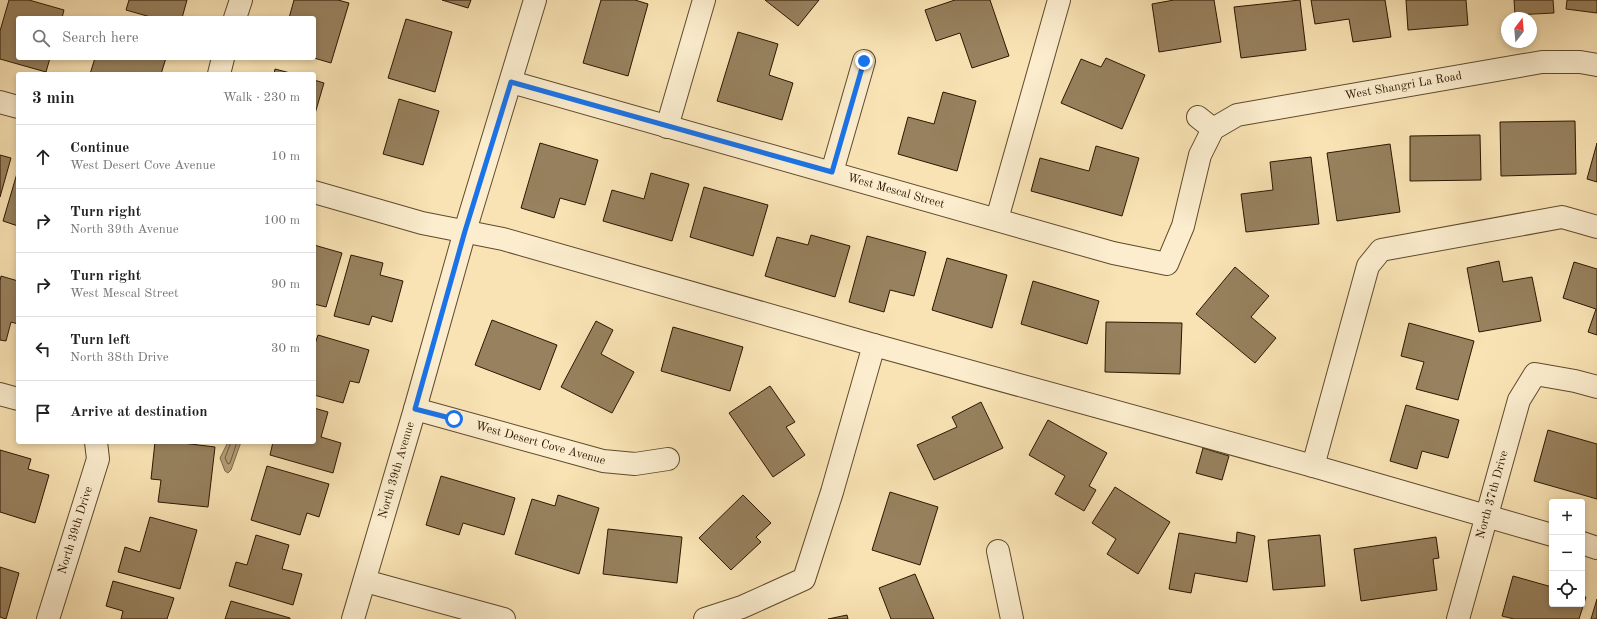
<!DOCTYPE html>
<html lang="en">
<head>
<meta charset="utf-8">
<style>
	:root { --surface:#fff; --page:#f6f6f6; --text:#222; --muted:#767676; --line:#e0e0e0 }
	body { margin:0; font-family:"Old Standard TT",serif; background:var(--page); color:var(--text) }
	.controls { position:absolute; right:12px; bottom:12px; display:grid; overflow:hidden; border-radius:4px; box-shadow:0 2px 6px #0003 }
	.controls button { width:36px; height:36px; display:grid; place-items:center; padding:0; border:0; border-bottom:1px solid var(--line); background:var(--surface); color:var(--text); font:20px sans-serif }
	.compass { position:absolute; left:1501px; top:12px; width:36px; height:36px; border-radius:50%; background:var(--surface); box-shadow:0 2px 6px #0003; rotate:16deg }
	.stop { position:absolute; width:12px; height:12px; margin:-9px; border:3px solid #1a73e8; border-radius:50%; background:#fff }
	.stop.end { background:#1a73e8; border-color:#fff; box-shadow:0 1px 4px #0008 }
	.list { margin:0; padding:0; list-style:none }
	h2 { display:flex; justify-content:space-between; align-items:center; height:52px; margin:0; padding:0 16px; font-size:17px }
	h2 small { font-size:13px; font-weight:400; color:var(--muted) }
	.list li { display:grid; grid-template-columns:26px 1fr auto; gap:12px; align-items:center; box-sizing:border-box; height:64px; padding:0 16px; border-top:1px solid var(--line) }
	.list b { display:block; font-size:15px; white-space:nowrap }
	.list p { margin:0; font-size:13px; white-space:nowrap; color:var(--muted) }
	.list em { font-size:13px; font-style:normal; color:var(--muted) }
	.icon { flex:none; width:22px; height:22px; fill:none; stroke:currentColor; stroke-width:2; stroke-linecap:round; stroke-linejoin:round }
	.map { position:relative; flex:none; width:1597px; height:619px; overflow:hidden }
	.search { position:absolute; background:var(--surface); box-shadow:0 2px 6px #0003; left:16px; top:16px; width:300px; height:44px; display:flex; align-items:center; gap:10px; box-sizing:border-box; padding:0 14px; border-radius:4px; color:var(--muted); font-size:15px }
	.panel { position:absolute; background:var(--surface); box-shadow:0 2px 6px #0003; left:16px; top:72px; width:300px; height:372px; border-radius:4px }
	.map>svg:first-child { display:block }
</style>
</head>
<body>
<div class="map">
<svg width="1597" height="619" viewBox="0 0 1597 619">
	<rect width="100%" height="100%" fill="#f9e3b4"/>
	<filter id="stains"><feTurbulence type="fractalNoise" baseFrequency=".005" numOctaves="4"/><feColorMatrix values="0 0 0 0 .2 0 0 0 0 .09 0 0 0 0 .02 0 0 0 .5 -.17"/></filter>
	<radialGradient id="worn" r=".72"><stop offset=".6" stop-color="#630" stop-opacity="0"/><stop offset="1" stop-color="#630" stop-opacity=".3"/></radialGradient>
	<path fill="#b39e77" stroke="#7d6847" d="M228 442H241L231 470 228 473 225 471 220 458Z"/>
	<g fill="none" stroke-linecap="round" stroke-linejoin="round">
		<path stroke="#705a3c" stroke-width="1" d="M231 442 225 458 228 464 230 463 237 442"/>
	</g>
	<path fill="#97815e" stroke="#2c1700" d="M9 0H29L64 10 62 18H18V58H50L46 72 0 59V31Z
		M129 0H187L182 18H154L126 10Z
		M294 0H338L349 3 331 63 314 58V18H289Z
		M442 0H471L468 8Z
		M601 0H635L648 4 628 76 583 63Z
		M765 0H819L798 26Z
		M955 0H990L1009 56 972 68 960 33 936 41 925 10Z
		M1174 0H1214L1221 42 1159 52 1152 4Z
		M1300 0 1306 50 1241 58 1234 7Z
		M1311 0H1385L1391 37 1353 42 1349 19 1315 24Z
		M1406 0H1466L1468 25 1408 30Z
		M1514 0H1553L1554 13 1515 15Z
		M1567 0H1597V13L1566 9Z
		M406 19 452 32 435 92 388 78Z
		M738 32 778 44 769 75 793 83 782 120 717 101Z
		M95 58H166L161 74H90Z
		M1106 58 1145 75 1122 129 1061 103 1081 59 1101 67Z
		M275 69 294 74H274Z
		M314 80 324 83 314 117Z
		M943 92 976 101 957 171 898 154 908 117 934 124Z
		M399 99 439 111 423 165 383 154Z
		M1575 121 1576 174 1501 176 1500 122Z
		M1480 135 1481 180 1410 181V136Z
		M540 143 598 160 585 205 560 198 554 218 521 208Z
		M1597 143V182L1587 179Z
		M1390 144 1400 212 1337 221 1327 153Z
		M1096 146 1139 158 1122 216 1031 191 1040 158 1089 171Z
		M0 155 11 158 0 197Z
		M1311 157 1319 224 1246 232 1241 194 1273 190 1270 162Z
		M18 170V226L3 221Z
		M651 173 689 184 672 241 603 221 612 190 644 199Z
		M704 187 768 205 753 256 690 237Z
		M811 235 850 246 835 297 765 276 777 237 808 245Z
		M867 236 926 252 914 296 890 290 884 312 849 302Z
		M314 245 342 253 326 307 314 304Z
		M351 255 383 263 380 275 403 281 392 322 372 316 369 325 334 316Z
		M947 258 1007 275 992 328 932 310Z
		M1499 261 1503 282 1532 277 1541 321 1479 332 1467 268Z
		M1574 262 1597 269V335L1588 332 1596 309 1563 298Z
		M1235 267 1269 296 1251 317 1276 338 1255 363 1196 314Z
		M1 276 18 281V324L11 322 6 341 0 340V281Z
		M1033 281 1099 301 1087 344 1021 324Z
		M492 320 557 345 540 390 475 365Z
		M596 321 613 330 601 354 634 372 612 413 561 387Z
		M1106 322 1182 323 1180 374 1105 372Z
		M1409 323 1474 341 1458 400 1416 389 1424 362 1401 356Z
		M673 327 743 347 730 391 661 371Z
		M318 335 369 350 359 383 350 381 343 403 314 395V347Z
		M770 386 795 422 786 427 805 455 773 477 729 413Z
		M981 402 1003 448 934 480 917 445 957 427 952 417Z
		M1406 405 1459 420 1448 458 1422 451 1417 469 1390 461Z
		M314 408 328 412 321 437 341 443 333 473 270 455 273 442H314Z
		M1048 420 1107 453 1089 486 1096 490 1084 511 1055 494 1065 476 1029 455Z
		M1548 430 1597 444V499L1534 481Z
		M155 442H174L215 447 208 507 158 502 161 480 151 479Z
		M1203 448 1229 456 1222 480 1196 473Z
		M0 450 31 459 28 469 49 475 35 523 0 512Z
		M267 466 329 484 319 517 307 513 300 535 251 520Z
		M441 476 515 498 504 535 463 523 459 535 426 525Z
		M1115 487 1170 522 1138 574 1107 554 1116 539 1092 523Z
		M890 492 938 507 920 565 872 550Z
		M558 495 599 508 579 574 515 554 532 499 555 506Z
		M743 495 771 523 756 537 761 542 731 570 699 538Z
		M150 517 197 530 180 589 118 572 125 547 140 552Z
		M608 529 682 537 677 583 603 574Z
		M1237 532 1255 536 1247 582 1195 573 1191 593 1169 589 1179 533 1236 543Z
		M256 535 289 545 282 569 302 574 293 605 229 586 236 562 247 565Z
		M1320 535 1325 586 1273 590 1268 540Z
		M1436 537 1439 558 1433 559 1437 590 1361 601 1354 549Z
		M0 567 19 573 6 619 0 617Z
		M915 574 934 619H891L879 588Z
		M1513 576 1552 587V604H1582V596L1586 597 1579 619H1514L1502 616Z
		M113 581 174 598 167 619H121L123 611 106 606Z
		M1597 599V619H1591Z
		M231 601 290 618V619H225Z
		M847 615 848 619H828Z"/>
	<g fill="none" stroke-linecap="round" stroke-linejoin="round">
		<defs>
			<g id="minor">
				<path d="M235 18 241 0"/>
				<path d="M219 74 223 58"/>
				<path id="s1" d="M511 82 1113 253 1167 264 1183 226 1200 155 1213 129 1237 115 1542 62H1580L1597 65"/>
				<path d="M0 102 18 107"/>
				<path d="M1198 117 1213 129"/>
				<path d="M667 127 704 0"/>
				<path d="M832 172 864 61"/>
				<path d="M314 192 422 223 503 239 874 345 1313 466 1552 535"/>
				<path d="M997 219 1059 0"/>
				<path d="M0 394 18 399"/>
				<path id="s2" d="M415 409 603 461 635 464 668 459"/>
				<path d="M1313 466 1368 266 1381 250 1562 217 1597 227"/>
				<path d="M1582 543 1597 548"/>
				<path d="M998 551 1012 619"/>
				<path d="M365 581 504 619"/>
				<path id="s3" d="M48 619 98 459 96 442"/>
				<path id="s4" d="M353 619 415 409 465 231 535 0"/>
				<path d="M705 619 742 607 804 579 832 492 874 345"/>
				<path id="s5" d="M1458 619 1519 400 1535 374 1575 381 1597 387"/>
			</g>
		</defs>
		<use href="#minor" stroke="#5f4a2d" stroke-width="24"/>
		<use href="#minor" stroke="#fbedce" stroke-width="22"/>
	</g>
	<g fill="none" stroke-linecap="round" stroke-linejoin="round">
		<path stroke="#1a73e8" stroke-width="5" d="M454 419 415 409 465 231 511 82 832 172 864 61"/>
	</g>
	<g text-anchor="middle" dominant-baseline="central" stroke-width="4" stroke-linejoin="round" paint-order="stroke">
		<g font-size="12" fill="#2c1700" stroke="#fbedce">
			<text stroke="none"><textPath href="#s1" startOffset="1021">West Shangri La Road</textPath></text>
			<text stroke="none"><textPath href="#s1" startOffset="400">West Mescal Street</textPath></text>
			<text stroke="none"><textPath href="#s2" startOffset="130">West Desert Cove Avenue</textPath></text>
			<text stroke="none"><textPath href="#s4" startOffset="155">North 39th Avenue</textPath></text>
			<text stroke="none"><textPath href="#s5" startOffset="129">North 37th Drive</textPath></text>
			<text stroke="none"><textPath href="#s3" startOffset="93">North 39th Drive</textPath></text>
		</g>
	</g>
	<rect width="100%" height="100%" filter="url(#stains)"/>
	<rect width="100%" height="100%" fill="url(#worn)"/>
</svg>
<div class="controls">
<button>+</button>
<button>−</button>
<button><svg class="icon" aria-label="locate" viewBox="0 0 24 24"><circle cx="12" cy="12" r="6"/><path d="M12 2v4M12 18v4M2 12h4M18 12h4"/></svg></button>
</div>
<svg class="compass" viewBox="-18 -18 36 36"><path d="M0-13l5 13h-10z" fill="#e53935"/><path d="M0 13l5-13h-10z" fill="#767676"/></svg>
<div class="stop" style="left:454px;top:419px"></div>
<div class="stop end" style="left:864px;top:61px"></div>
<div class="search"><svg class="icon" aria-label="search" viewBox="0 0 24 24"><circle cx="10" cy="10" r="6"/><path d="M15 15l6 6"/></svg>Search here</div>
<section class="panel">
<h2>3 min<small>Walk · 230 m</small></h2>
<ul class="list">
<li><svg class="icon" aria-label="ahead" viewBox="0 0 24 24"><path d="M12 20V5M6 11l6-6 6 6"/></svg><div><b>Continue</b><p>West Desert Cove Avenue</p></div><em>10 m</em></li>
<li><svg class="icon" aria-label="right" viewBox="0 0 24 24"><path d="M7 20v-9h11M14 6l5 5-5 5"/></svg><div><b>Turn right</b><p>North 39th Avenue</p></div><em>100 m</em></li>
<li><svg class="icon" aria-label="right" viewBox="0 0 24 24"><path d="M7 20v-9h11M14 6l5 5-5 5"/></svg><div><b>Turn right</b><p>West Mescal Street</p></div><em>90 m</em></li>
<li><svg class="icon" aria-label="left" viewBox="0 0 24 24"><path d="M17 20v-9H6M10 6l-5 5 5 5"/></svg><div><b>Turn left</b><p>North 38th Drive</p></div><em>30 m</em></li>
<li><svg class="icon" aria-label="arrive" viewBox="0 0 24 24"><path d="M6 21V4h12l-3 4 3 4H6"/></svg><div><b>Arrive at destination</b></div></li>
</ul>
</section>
</div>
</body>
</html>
